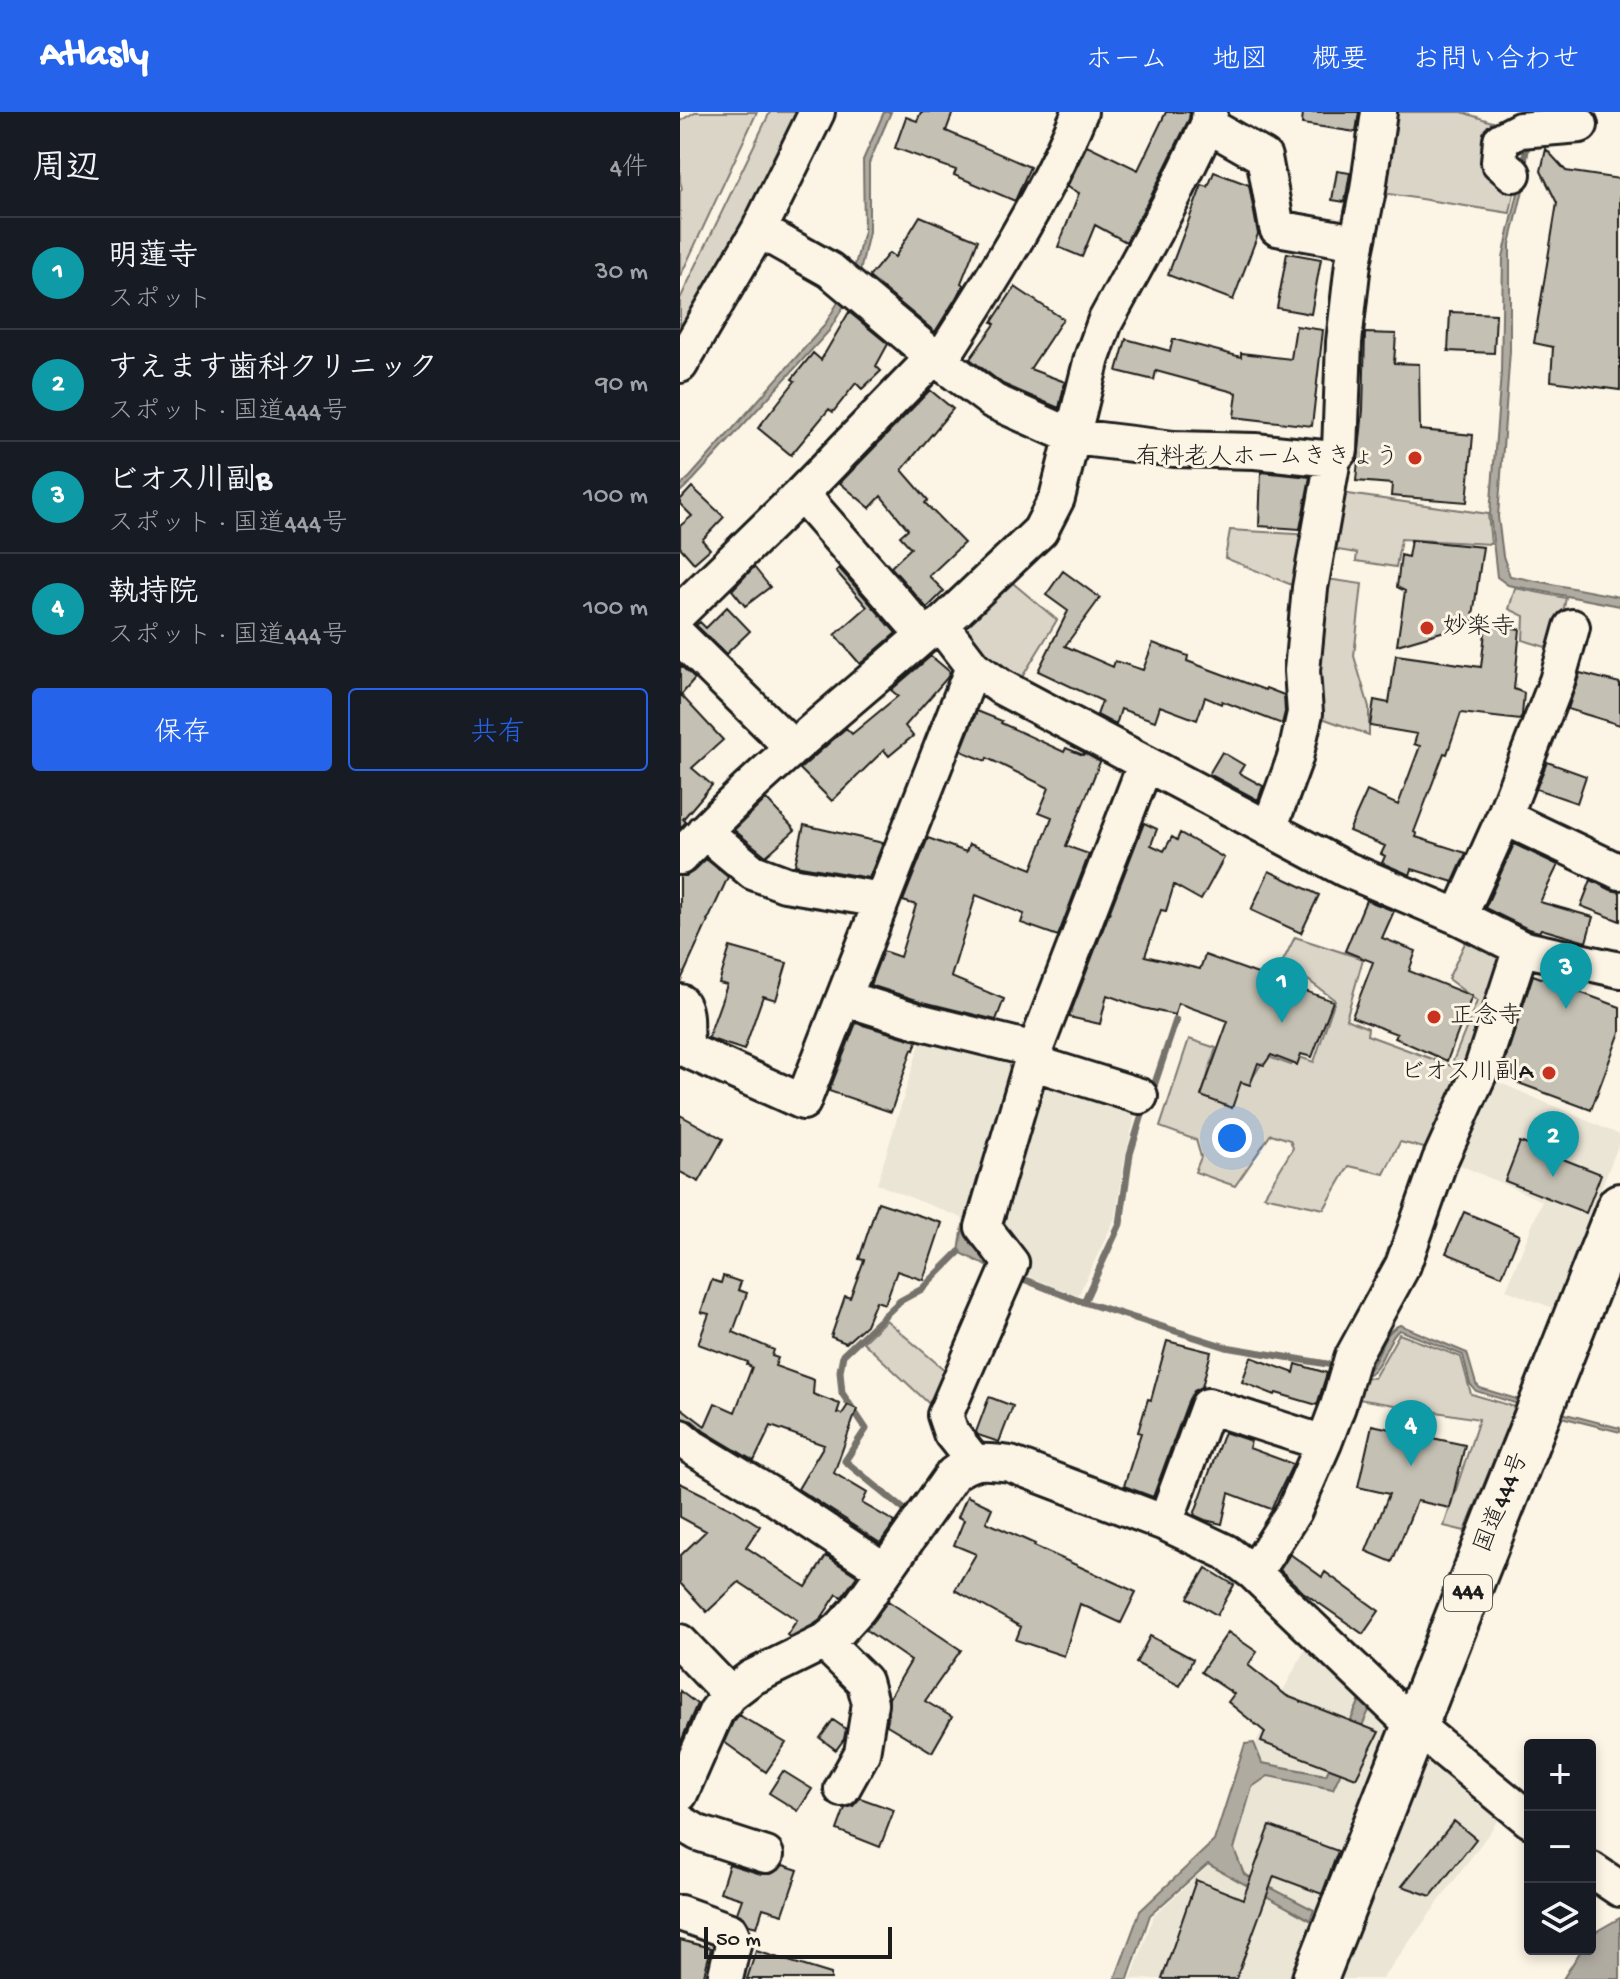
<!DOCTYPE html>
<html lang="ja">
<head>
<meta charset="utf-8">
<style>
	:root { --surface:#171b24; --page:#20242c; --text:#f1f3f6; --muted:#9ea1a6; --line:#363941; --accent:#2563eb }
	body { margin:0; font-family:"Gochi Hand","Klee One",sans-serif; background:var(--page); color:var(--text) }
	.controls { position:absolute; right:24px; bottom:24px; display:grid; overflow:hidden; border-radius:8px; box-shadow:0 4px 12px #0003 }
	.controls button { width:72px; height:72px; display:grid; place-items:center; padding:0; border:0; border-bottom:2px solid var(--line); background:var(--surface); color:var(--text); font:40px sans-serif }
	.scale { position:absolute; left:24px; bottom:20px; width:188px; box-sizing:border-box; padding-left:8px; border:4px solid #1c1c1c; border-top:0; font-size:22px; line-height:28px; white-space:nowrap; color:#1c1c1c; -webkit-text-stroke:6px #fcf5e5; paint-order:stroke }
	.you { position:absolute; left:552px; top:1026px; width:28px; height:28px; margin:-20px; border:6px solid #fff; border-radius:50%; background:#1a73e8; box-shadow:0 0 0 12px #1a73e833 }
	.badge { display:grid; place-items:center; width:52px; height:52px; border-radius:50%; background:var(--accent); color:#fff; font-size:26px; font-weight:700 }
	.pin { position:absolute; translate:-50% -66px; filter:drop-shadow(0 2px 4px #0008) }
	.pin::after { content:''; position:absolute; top:42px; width:28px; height:24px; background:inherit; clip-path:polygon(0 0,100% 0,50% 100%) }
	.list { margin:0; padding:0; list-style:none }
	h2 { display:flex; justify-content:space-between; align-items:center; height:104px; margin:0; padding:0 32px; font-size:34px }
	h2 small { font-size:26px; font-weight:400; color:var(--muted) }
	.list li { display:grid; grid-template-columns:52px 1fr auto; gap:24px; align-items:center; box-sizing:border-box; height:112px; padding:0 32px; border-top:2px solid var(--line) }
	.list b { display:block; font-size:30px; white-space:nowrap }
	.list p { margin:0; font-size:26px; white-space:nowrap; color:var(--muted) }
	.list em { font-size:26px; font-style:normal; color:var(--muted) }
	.actions { display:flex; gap:16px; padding:24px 32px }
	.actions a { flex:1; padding:18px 0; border:2px solid var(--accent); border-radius:8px; text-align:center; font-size:28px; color:var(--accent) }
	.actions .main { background:var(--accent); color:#fff }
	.icon { flex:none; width:44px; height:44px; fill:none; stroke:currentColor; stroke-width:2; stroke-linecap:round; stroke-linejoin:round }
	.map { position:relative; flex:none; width:940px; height:1867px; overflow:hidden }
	header { display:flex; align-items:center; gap:48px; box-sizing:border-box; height:112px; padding:0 40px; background:var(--accent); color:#fff }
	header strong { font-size:38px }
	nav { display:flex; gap:44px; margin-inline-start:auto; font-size:28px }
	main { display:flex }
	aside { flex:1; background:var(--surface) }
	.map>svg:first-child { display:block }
</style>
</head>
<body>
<header>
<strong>Atlasly</strong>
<nav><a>ホーム</a><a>地図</a><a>概要</a><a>お問い合わせ</a></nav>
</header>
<main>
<aside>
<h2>周辺<small>4件</small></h2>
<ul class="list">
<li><span class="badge" style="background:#0f9aa8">1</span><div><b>明蓮寺</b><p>スポット</p></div><em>30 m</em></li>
<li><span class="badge" style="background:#0f9aa8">2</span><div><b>すえます歯科クリニック</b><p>スポット · 国道444号</p></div><em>90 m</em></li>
<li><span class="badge" style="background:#0f9aa8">3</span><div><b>ビオス川副B</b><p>スポット · 国道444号</p></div><em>100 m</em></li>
<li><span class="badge" style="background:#0f9aa8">4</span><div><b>執持院</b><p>スポット · 国道444号</p></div><em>100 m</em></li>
</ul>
<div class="actions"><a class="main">保存</a><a>共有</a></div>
</aside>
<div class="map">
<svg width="940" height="1867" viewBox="0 0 940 1867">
	<rect width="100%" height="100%" fill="#fcf5e5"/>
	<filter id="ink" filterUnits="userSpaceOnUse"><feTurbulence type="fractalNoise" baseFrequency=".0125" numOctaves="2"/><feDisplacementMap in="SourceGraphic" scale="16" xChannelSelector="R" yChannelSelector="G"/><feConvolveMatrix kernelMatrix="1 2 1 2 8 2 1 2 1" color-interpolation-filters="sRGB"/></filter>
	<g filter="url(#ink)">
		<path fill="#ebe5d6" d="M244 918 459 988 444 1050 436 1104 398 1184 333 1158 308 1138 292 1136 282 1106 197 1072Z
			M809 966 940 1023V1029L873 1196 826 1178 862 1089 771 1049Z
			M630 1528 714 1608 611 1867H451L474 1803 545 1739 578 1626Z
			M746 1637 823 1702 702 1867H656Z"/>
		<path fill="#dbd5c8" stroke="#7c7872" stroke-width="2" d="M15 0H77L0 165V80L2 77 0 69V9Z
			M90 0H118L61 118 0 222V187Z
			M704 0H782L812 10V57L835 76 830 101 696 80Z
			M654 380 808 402 811 432 721 427 716 455 676 449 677 441 645 436Z
			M550 418 632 423 622 477 545 446Z
			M640 466 682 472 674 544 689 595V623L631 602Z
			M328 467 377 508 336 575 287 533V513Z
			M835 476 886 486 875 538 843 528 844 504 829 497Z
			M791 818 819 832 830 854 756 1039 720 1030 704 1062 669 1054 644 1097 584 1084 613 1036 610 1028 591 1022 555 1074 515 1060 521 1045 516 1028 480 1015 509 927 536 936 522 982 559 970H570L586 944 611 953 619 945 634 950 655 888 625 866 599 857 615 825 683 847 666 907 688 916 687 923 771 954 797 889 768 867Z
			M206 1208 273 1265 258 1300 183 1230Z
			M719 1222 781 1245 791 1282 835 1295 785 1419 764 1414 799 1307 672 1286 676 1264 694 1266Z"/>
		<path fill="#b0aba1" stroke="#75726c" stroke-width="2" d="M204 0H211L189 51V120L180 160 174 157 184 119 183 48Z
			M840 72 844 74 830 132V239L818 405 823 444 830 464 940 485V494L828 473 817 465 810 402 821 261 823 145Z
			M160 187 165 192 149 219 13 368 0 380V374L10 365 144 214Z
			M283 1113 289 1115 291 1121 289 1126 292 1133 318 1157 309 1155 279 1140Z
			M720 1213 787 1241 796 1272 800 1276 840 1288 838 1292 796 1279 790 1272 783 1243 719 1218C705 1230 704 1252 689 1262L679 1260 680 1256 689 1257C701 1245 701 1220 720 1213Z
			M882 1301 940 1316V1320L881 1305Z
			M684 1579 693 1590 653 1677 588 1664 572 1675 554 1737 564 1762 634 1798 630 1808 528 1752 470 1803 448 1867H435L460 1799 534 1729 565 1632 574 1631 582 1651 646 1663Z
			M940 1806V1867H883L902 1837H910V1823Z"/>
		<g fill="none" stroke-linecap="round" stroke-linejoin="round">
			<path stroke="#75726c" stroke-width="7" d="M843 56 847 33
				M474 974 496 908
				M346 1168 394 1187 546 1235 659 1254
				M404 1190 440 1112 450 1042 465 993
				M232 1404 165 1349 186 1317 162 1281 160 1259 163 1243 220 1189 242 1177 279 1140"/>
		</g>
		<path fill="#c4c0b3" stroke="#1c1c1c" stroke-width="2" d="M241 0H273L266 19 350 55 335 89 274 63 276 58 215 36 226 5 237 9Z
			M486 0H510L509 7 472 82 446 130 415 113 402 145 378 135 399 81 387 75 407 33 458 58Z
			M623 0H679L676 20 622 12Z
			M866 37 886 59 940 67V278L871 269 873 235 854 231 877 91 861 59Z
			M657 59 670 61 665 90 652 88Z
			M534 60 569 73 578 122 553 188 488 163 522 73 528 75Z
			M240 104 298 128 281 171 284 173 255 220 189 165 209 141 215 145Z
			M607 141 641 147 631 202 597 196Z
			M335 175 383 207 350 257 385 270 379 296 323 272 290 247 315 212 312 210Z
			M169 200 208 232 196 254 201 259 182 277 176 271 153 300 149 297 111 343 78 316 115 269 112 267 133 241 141 248Z
			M770 200 816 202 814 241 768 239Z
			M616 214 643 218 632 314 554 305 557 281 476 259 474 268 437 259 446 227 490 239 493 227 561 245V241L611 247Z
			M685 221 716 222 714 251 739 252 740 318 793 323 787 390 711 384 712 372 676 369 683 298Z
			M250 278 273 297 222 358 248 388 245 391 284 431 249 464 264 479 247 496 211 455 231 436 220 424 228 417 201 384 190 396 160 371Z
			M581 360 630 365 620 417 579 414Z
			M12 375 44 405 22 428 30 437 14 451 0 435V414L12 404 0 392V388Z
			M731 428 803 435 792 511 717 533 725 479 717 475 721 443 728 445Z
			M74 455 90 475 65 494 52 478Z
			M159 456 216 521 180 552 155 523 187 495 156 459Z
			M383 459 420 486 385 534 433 555 435 549 463 558 473 531 508 544 507 549 585 578 586 576 604 583 605 600 602 612 542 589 541 592 525 585 517 608 480 594 475 609 441 597 436 613 417 603 422 589 358 559 388 499 366 483Z
			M47 495 70 519 46 542 16 513 20 510 26 516Z
			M806 512 840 517 834 577 844 581 842 603 840 608 781 601 767 642 764 641 734 720 737 722 736 725 786 741 773 770 732 757 730 763 702 751 705 744 701 742 705 734 669 719 687 679 718 693 740 634 734 632 737 622 690 614 694 588 709 591 716 543 801 555Z
			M251 544 270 560 267 566 225 614 233 624 209 644 204 638 152 689 120 657 166 616 172 622 218 584 211 578Z
			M0 553 15 567 1 583 43 628 12 656 32 673 3 707 6 710 0 716Z
			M900 561 940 571V613L888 597Z
			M297 599 322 609 321 611 384 640 386 636 403 643 404 641 420 650 386 734 409 742 378 824 341 811 344 802 296 783 271 865 324 887 316 908 243 890 190 873 203 839 220 845 236 793 223 789 248 726 286 740 289 732 352 757 372 705 359 700 369 676 307 646 306 649 281 639Z
			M542 640 564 653 559 661 583 674 578 688 529 662Z
			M867 650 906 664 897 691 856 677Z
			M86 687 115 718 86 744 54 718Z
			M464 711 477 717 471 733 484 739 492 725 497 728 500 721 544 746 521 788 494 773 486 799 481 798 465 844 520 857 525 843 653 889 632 945 621 942 617 953 591 943 584 953 578 951 570 973 561 970 552 996 521 984 548 909 498 891 495 903 463 896 427 883 420 912 389 905Z
			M124 713 203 731 189 766 115 753Z
			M834 732 878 753 860 790 913 805 906 830 861 817 859 820 848 817 805 796Z
			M26 747 48 765 30 804 27 808 28 809 0 870V764H6L14 759Z
			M589 759 639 783 621 821 571 798Z
			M911 768 931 778 940 780V809L901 794Z
			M686 788 714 799 702 826 736 839 729 859 792 884 767 949 715 926 717 922 672 905 693 850 665 839Z
			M50 835 107 851 96 888 83 884 64 938 28 926 47 873 39 871Z
			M853 863 940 895V920L911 998 820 964Z
			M176 911 237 929 234 938 232 937 211 1000 149 979Z
			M0 1003 43 1027 19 1070 0 1060Z
			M840 1030 921 1062 906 1101 825 1069Z
			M198 1090 262 1111 243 1168 217 1159 205 1192 196 1189 186 1213 166 1231 151 1225 165 1184 170 1186 184 1148 179 1147Z
			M784 1100 839 1123 822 1164 766 1141Z
			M43 1164 61 1170 58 1178 67 1181 53 1220 94 1238 92 1244 98 1246 95 1254 134 1268 133 1282 160 1292 157 1301 162 1302 168 1293 177 1297 154 1361 187 1381 182 1391 215 1410 200 1431 168 1410V1409L118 1377 144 1333 91 1314 74 1349 24 1319 12 1309 0 1306V1295L25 1314 35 1291 55 1300 72 1255 67 1253 68 1250 18 1232 29 1202 21 1200 32 1168 41 1171Z
			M487 1229 531 1240 522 1275 514 1279 509 1287 473 1385 444 1374 461 1321 458 1320 468 1287 471 1288Z
			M571 1245 614 1261 616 1252 647 1261 637 1293 596 1281 595 1283 562 1270Z
			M309 1285 333 1294 319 1330 298 1323 296 1320Z
			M692 1313 785 1333 770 1396 737 1389 712 1450 686 1439 709 1382 678 1375Z
			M544 1320 571 1329 569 1336 613 1352 591 1397 549 1381 542 1412 525 1408 514 1403Z
			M0 1371 53 1397 80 1414 66 1435 126 1475 146 1444 177 1464 162 1485 157 1482 140 1508 133 1513 110 1525 107 1523 117 1508 59 1470 27 1500 0 1471V1444L26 1419 0 1405Z
			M287 1384 312 1396 306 1410 355 1432 354 1434 456 1480 441 1511 400 1492 384 1544 336 1528 341 1515 275 1478 296 1442 274 1433 284 1408 278 1405Z
			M610 1442 642 1465 645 1460 699 1499 683 1522 623 1480 600 1458Z
			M526 1456 554 1473 537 1503 508 1486Z
			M208 1489 281 1538 245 1589 272 1605 252 1640 207 1613 209 1586 231 1549 186 1518Z
			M548 1520 577 1540 568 1553 607 1584 699 1620 676 1666 581 1630 585 1620 548 1590 554 1582 521 1560Z
			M470 1524 513 1547 500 1574 456 1551Z
			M0 1579 17 1592 0 1632Z
			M59 1603 106 1631 86 1660 44 1630 53 1610Z
			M153 1608 166 1617 164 1627 156 1638 140 1626Z
			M103 1659 132 1677 118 1699 89 1681Z
			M180 1686 214 1698 200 1735 157 1718 165 1696 173 1694Z
			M774 1709 796 1727 751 1784 722 1774Z
			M590 1714 658 1739 642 1782 594 1764 556 1867H482L516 1768 563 1787Z
			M49 1752 81 1762H91L99 1758 103 1753 118 1758 103 1802 83 1796 77 1815 69 1813 64 1805 57 1801 62 1787 40 1780Z
			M0 1828 31 1836 23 1867H0Z
			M76 1839 151 1862V1867H67Z"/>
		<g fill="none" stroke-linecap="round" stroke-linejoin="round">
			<defs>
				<path id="minor" d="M528 13 584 45 597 116 677 130
					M833 62 819 50 821 28 840 18 900 13
					M79 118 150 158 254 245 313 289 394 325 494 337 575 339 653 347
					M260 249C312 168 363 89 400 0
					M0 253 79 118 137 0
					M121 382 244 523
					M0 500 121 382 254 245
					M261 513 293 555 321 575 665 757 779 805 841 836 940 858
					M0 525 113 636
					M824 705 877 569 892 515
					M589 717 615 646 625 601 622 559 630 476 653 347 660 338 664 230 673 151 688 78 699 0
					M24 719 73 760 105 772 202 788
					M0 745C74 664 162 595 244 523L261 513 360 419 377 386 412 246 425 210 490 91 528 13 530 0
					M779 805 824 705 940 760
					M164 886 238 909 355 938 465 653
					M0 890C10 904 1 922 9 939L123 990 293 555
					M351 950 460 984
					M0 1325 12 1335 88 1381 204 1458
					M294 1350 271 1321 265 1303 331 1151 303 1115 355 938
					M485 1411 528 1294 644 1331
					M574 1461 614 1399 644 1331 658 1294 672 1246 723 1153 760 1048 803 953 841 836
					M0 1530 50 1582
					M144 1530 184 1569 190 1591 182 1641 162 1677
					M0 1682 36 1600 50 1582 71 1566 144 1530 160 1517 179 1496 273 1362C293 1346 306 1349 330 1352L485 1411 546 1440 574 1461 720 1601 850 1708
					M0 1710 18 1721 86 1743
					M910 1757 940 1777
					M0 1801 50 1819 54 1828 45 1867"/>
				<path id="highway" d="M635 1867 940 1094"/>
			</defs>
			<use href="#minor" stroke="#1c1c1c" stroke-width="40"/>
			<use href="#highway" stroke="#1c1c1c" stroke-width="50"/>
			<use href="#minor" stroke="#fcf5e5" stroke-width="34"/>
			<use href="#highway" stroke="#fcf5e5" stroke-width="44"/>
		</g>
	</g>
	<g fill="#c8321e" stroke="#fcf5e5" stroke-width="3">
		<circle cx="735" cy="346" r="8"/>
		<circle cx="747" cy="516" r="8"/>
		<circle cx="754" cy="905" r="8"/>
		<circle cx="869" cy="961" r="8"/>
	</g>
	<g text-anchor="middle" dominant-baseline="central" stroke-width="6" stroke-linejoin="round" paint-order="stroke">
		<rect fill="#fcf5e5" stroke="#5f5d58" stroke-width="2" x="764" y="1463" width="48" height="36" rx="6"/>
		<g font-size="22" font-weight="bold" fill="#1c1c1c">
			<text x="788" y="1481">444</text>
		</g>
		<g font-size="24" fill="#1c1c1c" stroke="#fcf5e5" text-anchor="end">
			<text x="719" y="346">有料老人ホームききょう</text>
			<text x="763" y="516" text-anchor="start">妙楽寺</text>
			<text x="770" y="905" text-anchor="start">正念寺</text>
			<text x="853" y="961">ビオス川副A</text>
		</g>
		<g font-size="24" fill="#1c1c1c" stroke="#fcf5e5">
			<text transform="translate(823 1391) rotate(-68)">国道444号</text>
		</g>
	</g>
</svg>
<div class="controls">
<button>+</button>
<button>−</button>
<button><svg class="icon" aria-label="layers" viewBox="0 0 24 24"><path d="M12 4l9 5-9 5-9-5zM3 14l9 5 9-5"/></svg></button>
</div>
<div class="scale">50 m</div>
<div class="you"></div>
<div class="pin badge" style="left:602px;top:911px;background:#0f9aa8">1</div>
<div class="pin badge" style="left:873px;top:1065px;background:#0f9aa8">2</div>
<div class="pin badge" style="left:886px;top:897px;background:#0f9aa8">3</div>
<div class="pin badge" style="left:731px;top:1354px;background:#0f9aa8">4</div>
</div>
</main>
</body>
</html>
